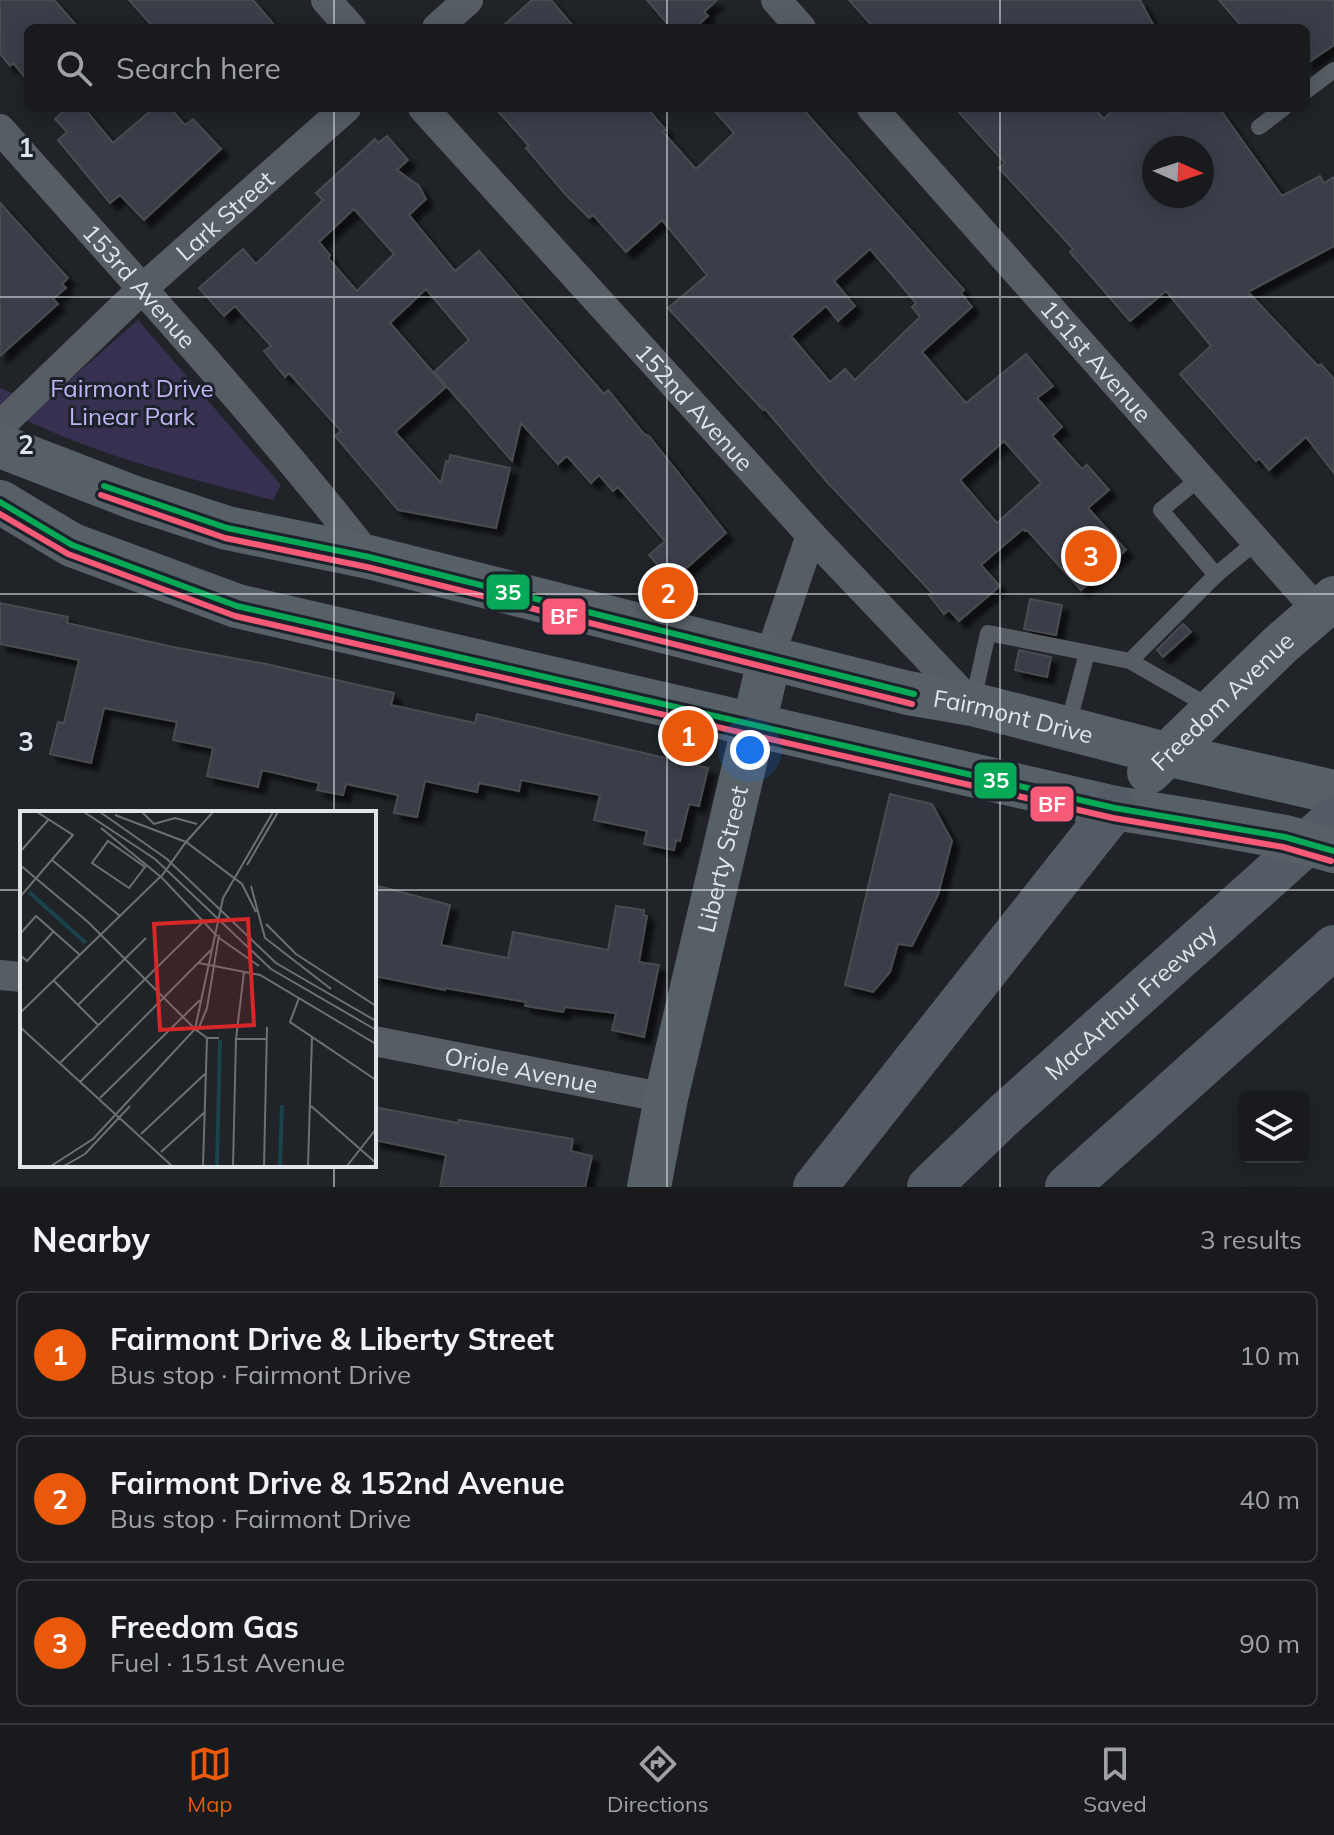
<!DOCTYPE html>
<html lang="en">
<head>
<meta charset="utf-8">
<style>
	:root { --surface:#181a1e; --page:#212327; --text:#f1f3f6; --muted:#9fa1a4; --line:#36383c; --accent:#ea580c }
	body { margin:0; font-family:Mulish,sans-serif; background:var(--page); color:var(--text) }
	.controls { position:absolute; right:24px; bottom:24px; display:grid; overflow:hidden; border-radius:12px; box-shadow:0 4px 20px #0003 }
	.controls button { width:72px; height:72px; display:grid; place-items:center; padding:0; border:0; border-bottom:2px solid var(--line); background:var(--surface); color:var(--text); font:40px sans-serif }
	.compass { position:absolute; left:1142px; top:136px; width:72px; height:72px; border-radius:50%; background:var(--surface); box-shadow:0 4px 20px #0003; rotate:93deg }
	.you { position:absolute; left:750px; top:750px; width:28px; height:28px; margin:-20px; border:6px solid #fff; border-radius:50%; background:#1a73e8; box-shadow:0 0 0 12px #1a73e833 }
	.badge { display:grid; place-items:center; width:52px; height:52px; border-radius:50%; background:var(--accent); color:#fff; font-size:26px; font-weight:700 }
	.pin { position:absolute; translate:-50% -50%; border:4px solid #fff; box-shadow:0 2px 8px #0006 }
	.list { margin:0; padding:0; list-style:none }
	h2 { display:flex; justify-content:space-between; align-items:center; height:104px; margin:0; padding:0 32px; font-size:34px }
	h2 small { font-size:26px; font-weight:400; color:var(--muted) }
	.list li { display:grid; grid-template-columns:52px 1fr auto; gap:24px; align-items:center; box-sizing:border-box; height:128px; margin:0 16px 16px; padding:0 16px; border:2px solid var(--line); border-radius:12px }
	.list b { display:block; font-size:30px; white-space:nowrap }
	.list p { margin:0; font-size:26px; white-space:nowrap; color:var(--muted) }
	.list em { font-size:26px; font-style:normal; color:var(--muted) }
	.icon { flex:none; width:44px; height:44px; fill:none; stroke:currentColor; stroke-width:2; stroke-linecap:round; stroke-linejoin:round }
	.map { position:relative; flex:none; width:1334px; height:1187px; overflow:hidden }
	.search { position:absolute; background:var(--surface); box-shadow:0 4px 20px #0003; left:24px; right:24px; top:24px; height:88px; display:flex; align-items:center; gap:20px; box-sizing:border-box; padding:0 28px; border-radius:12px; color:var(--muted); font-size:30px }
	.sheet { height:536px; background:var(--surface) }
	nav { display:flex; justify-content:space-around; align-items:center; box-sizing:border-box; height:112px; border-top:2px solid var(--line); background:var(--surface); font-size:22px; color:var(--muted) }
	nav a { display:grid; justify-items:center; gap:4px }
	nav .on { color:var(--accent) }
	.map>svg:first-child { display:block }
</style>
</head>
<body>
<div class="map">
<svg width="1334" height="1187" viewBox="0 0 1334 1187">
	<defs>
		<filter id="shadow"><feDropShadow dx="7" dy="7" stdDeviation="2" flood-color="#0009"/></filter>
	</defs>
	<rect width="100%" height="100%" fill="#202328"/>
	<path fill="#373051" d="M138 320 281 485 273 500C179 476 86 453 0 407V388L41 405Z"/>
	<path fill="#3a3d49" stroke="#4a4c50" stroke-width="2" fill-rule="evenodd" filter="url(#shadow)" d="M0 0H54L79 28H28V81L13 63 10 66 0 54Z
		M129 0H253L277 28H154Z
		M532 0H551L575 28H501Z
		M647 0H717L704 12 708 16 695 28H671Z
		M849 0H1140L1155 28H874Z
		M1219 0H1334V45L1306 64V28H1243Z
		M67 108H84L113 143 154 108H170L185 125 193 119 221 149 144 220 120 195 110 203 58 140 67 132 55 119Z
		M495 108H647L666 130 663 132 696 169 734 133 712 108H802L964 290 961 293 972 307 922 352 966 403 1026 354 1053 386 1037 398 1062 427 1052 436 1082 469 1087 465 1109 490 1088 508 1126 550 1081 590 1027 530 1025 531 1023 529 981 565 1000 586 959 621 949 610 944 614 929 595 932 593 827 482 765 409 763 410 668 308 707 275 662 220 626 252 593 215 589 218 565 194 526 148 529 146ZM870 249 916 303 912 307 920 317 855 380 845 369 830 382 791 336 826 306 838 321 855 306 834 281ZM1004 441 1041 483 997 523 960 480Z
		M955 108H1094L1104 119 1115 108H1219L1282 196 1320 176 1324 183 1334 177V246L1248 292 1318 366 1321 364 1334 379V473L1306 437 1269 470 1259 458 1256 461 1180 374 1211 346 1166 291 1130 321 1070 252 1073 249 999 168 1005 163ZM1154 148H1202V196H1154Z
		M387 136 408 160 397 170 419 186 426 199 409 215 455 271 479 251 604 394 608 390 644 434 649 436 726 533 672 581 649 555 665 541 618 487 613 491 599 475 591 483 567 456 558 464 521 423 512 461 434 372 469 340 426 289 390 323 446 387 395 432 441 483 446 461 449 462 450 455 510 468 496 528 398 510 335 436 341 431 289 373 285 377 264 351 271 346 235 306 224 316 199 288 243 249 256 264 323 200 316 193 375 139 378 143ZM354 209 394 254 357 291 328 258 330 255 319 242Z
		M0 203 68 278 62 284 66 288 53 299 58 304 0 356Z
		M1030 599 1062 605 1056 635 1024 629Z
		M0 603 68 617 67 623 173 647 266 664 394 693 391 705 475 723 477 714 708 768 699 806 689 804 680 841 676 840 674 850 644 844 647 831 594 820 600 795 521 780 519 791 479 783 477 792 425 781 417 817 394 813 398 795 346 784 343 795 317 790 319 783 262 770 258 787 207 776 213 748 173 740 177 722 104 708 91 763 50 754 58 722 64 723 79 660 0 644Z
		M1183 624 1191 632 1163 657 1157 650Z
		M1019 650 1051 657 1047 677 1015 670Z
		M890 794 932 804 952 841 938 895 912 946 898 944 890 972 873 992 845 985Z
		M374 885 450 905 441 945 508 958 513 932 608 950 616 906 644 910 643 915 647 916 639 962 659 965 644 1037 612 1030 616 1013 565 1007 563 1012 525 1006 526 1002 445 988V990L374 976Z
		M374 1107 458 1123 459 1120 573 1139 571 1151 592 1156 585 1187H440L446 1155 374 1140Z"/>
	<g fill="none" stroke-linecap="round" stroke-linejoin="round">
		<path stroke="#565e64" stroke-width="16" d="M1306 91 1334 70
			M1259 127 1284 108
			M1200 478 1161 510 1216 575
			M1130 661 1212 708
			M973 701 988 633 1130 661 1216 575 1257 541
			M1068 725 1087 653"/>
		<g stroke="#565e64" stroke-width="30">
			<path d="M326 0 351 28"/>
			<path d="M776 0 801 28"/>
			<path d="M437 28 468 0"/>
			<path id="s1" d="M423 108 811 535 972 704"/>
			<path id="s2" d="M872 108 1319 612"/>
			<path id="s3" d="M0 129C125 270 253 409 369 557"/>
			<path id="s4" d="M0 426 142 289 346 108"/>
			<path d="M770 656 811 535"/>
			<path d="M0 975 22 977"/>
			<path id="s5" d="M374 1041 666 1098"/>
		</g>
		<g stroke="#576067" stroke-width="44">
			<path id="s6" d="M0 446 135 498 227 528 369 557 908 693 972 704 1166 754 1334 792"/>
			<path d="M0 502 72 545 237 606 1115 808 1201 822"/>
			<path id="s7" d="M1149 772 1281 644 1334 598"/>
			<path id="s8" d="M649 1187 666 1098 770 656"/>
		</g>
		<g stroke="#535c64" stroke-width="44">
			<path d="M815 1187 1115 808"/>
			<path id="s9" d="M929 1187 1005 1114 1334 819"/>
			<path d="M1067 1187 1334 947"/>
		</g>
		<path stroke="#576067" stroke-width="44" d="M1201 822 1285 837 1334 851"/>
		<defs>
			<path id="bus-1" d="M104 486 227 528 369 557 914 694
				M0 502 72 545 237 606 1115 808 1285 837 1334 851"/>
			<path id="bus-2" d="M101 495 225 538 367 567 912 704
				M0 514 68 554 235 616 1113 818 1283 847 1331 861"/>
		</defs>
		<use href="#bus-1" stroke="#1c222b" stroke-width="12"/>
		<use href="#bus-2" stroke="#1c222b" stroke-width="12"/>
		<use href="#bus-1" stroke="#06aa56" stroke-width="6"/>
		<use href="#bus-2" stroke="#f75a77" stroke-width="6"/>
	</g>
	<path fill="none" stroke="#e0e5ea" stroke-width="2" stroke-opacity="0.55" d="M334 0V28M667 0V28M1000 0V28M334 108V813M667 108V1187M1000 108V1187M0 297H1334M0 594H1334M0 890H22M374 890H1334M334 1165V1187"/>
	<g text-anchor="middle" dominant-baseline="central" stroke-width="6" stroke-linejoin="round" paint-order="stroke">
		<g font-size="24" fill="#e0e5ea" stroke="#1c222b">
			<text stroke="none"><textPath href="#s4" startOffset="308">Lark Street</textPath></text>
			<text stroke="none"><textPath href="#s3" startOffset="210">153rd Avenue</textPath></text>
			<text stroke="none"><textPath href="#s2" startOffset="338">151st Avenue</textPath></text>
			<text stroke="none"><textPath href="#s1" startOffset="404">152nd Avenue</textPath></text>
			<text stroke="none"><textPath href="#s7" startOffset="102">Freedom Avenue</textPath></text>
			<text stroke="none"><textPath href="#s6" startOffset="1050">Fairmont Drive</textPath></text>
			<text stroke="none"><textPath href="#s8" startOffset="336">Liberty Street</textPath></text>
			<text stroke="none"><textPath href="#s9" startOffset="274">MacArthur Freeway</textPath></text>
			<text stroke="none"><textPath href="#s5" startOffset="150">Oriole Avenue</textPath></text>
		</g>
		<g font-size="24" fill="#c1b3f4" stroke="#1c222b">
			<text x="132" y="388">Fairmont Drive<tspan x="132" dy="28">Linear Park</tspan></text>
		</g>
	</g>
	<g transform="translate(20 811)">
		<rect width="356" height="356" fill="#202328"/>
		<path fill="none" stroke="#1b434c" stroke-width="4" d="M9 81 66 132M197 355 200 229M260 355 262 294"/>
		<path fill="none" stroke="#6d7176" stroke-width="2" d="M64 1 135 48 251 158 356 219M80 1 147 48 256 152 356 210M122 1 134 13 155 7 177 13M95 4 166 31M81 17 141 66M88 30 125 56 109 77 72 52ZM166 31 193 1M0 41 29 8M32 49 100 105M0 54 68 111 175 218 187 227H199M227 54 258 1M231 75 245 127 311 178M0 86 53 24 17 1M246 113 276 143 356 195M0 123 16 105 60 144M197 125 141 66 166 31 222 73 236 101M199 127 239 155M0 144 7 150 34 120M179 152 240 164 356 233M34 170 78 214M279 187 270 211 356 269M58 194 126 127M0 202 140 66M0 216 152 355M177 221 187 197 199 124M216 228H247M40 252 183 111M60 271 191 139M80 287 180 189M291 295 356 352M121 323 186 262M141 341 185 301M31 355 73 328 175 218 203 87 253 1M44 355 65 343 110 295M183 355 187 227M213 355 216 228 224 161M244 355 247 216M288 355 292 226M327 355 356 318"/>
		<path fill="#d62828" fill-opacity="0.15" stroke="#d62828" stroke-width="4" d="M228 108 234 214 140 219 134 113Z"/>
		<rect width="356" height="356" fill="none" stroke="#e0e5ea" stroke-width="4"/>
	</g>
	<g font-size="26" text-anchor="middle" font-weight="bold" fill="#e0e5ea" stroke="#1c222b" stroke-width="6" stroke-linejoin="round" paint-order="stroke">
		<text x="26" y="157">1</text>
		<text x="26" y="454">2</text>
		<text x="26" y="751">3</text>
	</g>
	<g stroke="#1c222b" stroke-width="3">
		<rect x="485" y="573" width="46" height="38" rx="8" fill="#06aa56"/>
		<rect x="541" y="597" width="46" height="39" rx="8" fill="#f75a77"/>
		<rect x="973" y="761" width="45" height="39" rx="8" fill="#06aa56"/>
		<rect x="1029" y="785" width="46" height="38" rx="8" fill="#f75a77"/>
	</g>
	<g font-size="22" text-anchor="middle" font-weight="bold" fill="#fff">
		<text x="508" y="600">35</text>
		<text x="564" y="624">BF</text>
		<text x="996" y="788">35</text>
		<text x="1052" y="812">BF</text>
	</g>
</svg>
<div class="controls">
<button><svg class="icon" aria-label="layers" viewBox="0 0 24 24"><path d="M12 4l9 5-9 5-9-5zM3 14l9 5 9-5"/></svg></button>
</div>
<svg class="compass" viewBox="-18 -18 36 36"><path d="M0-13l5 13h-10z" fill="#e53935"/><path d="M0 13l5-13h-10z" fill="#9fa1a4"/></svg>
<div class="you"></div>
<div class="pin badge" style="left:688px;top:736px">1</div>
<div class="pin badge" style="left:668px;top:593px">2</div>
<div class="pin badge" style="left:1091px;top:556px">3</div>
<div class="search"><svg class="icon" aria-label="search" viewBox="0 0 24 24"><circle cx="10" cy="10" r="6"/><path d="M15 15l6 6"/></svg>Search here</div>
</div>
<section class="sheet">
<h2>Nearby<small>3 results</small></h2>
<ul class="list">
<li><span class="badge">1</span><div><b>Fairmont Drive &amp; Liberty Street</b><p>Bus stop · Fairmont Drive</p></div><em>10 m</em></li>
<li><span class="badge">2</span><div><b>Fairmont Drive &amp; 152nd Avenue</b><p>Bus stop · Fairmont Drive</p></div><em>40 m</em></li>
<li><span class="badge">3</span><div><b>Freedom Gas</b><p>Fuel · 151st Avenue</p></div><em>90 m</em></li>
</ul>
</section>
<nav>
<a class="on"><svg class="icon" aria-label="map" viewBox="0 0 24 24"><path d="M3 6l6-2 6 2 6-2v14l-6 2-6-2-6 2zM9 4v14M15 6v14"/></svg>Map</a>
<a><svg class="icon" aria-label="directions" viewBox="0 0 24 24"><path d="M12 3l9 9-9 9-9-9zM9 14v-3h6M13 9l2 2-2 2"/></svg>Directions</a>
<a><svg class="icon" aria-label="saved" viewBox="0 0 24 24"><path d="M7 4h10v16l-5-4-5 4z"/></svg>Saved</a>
</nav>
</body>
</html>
